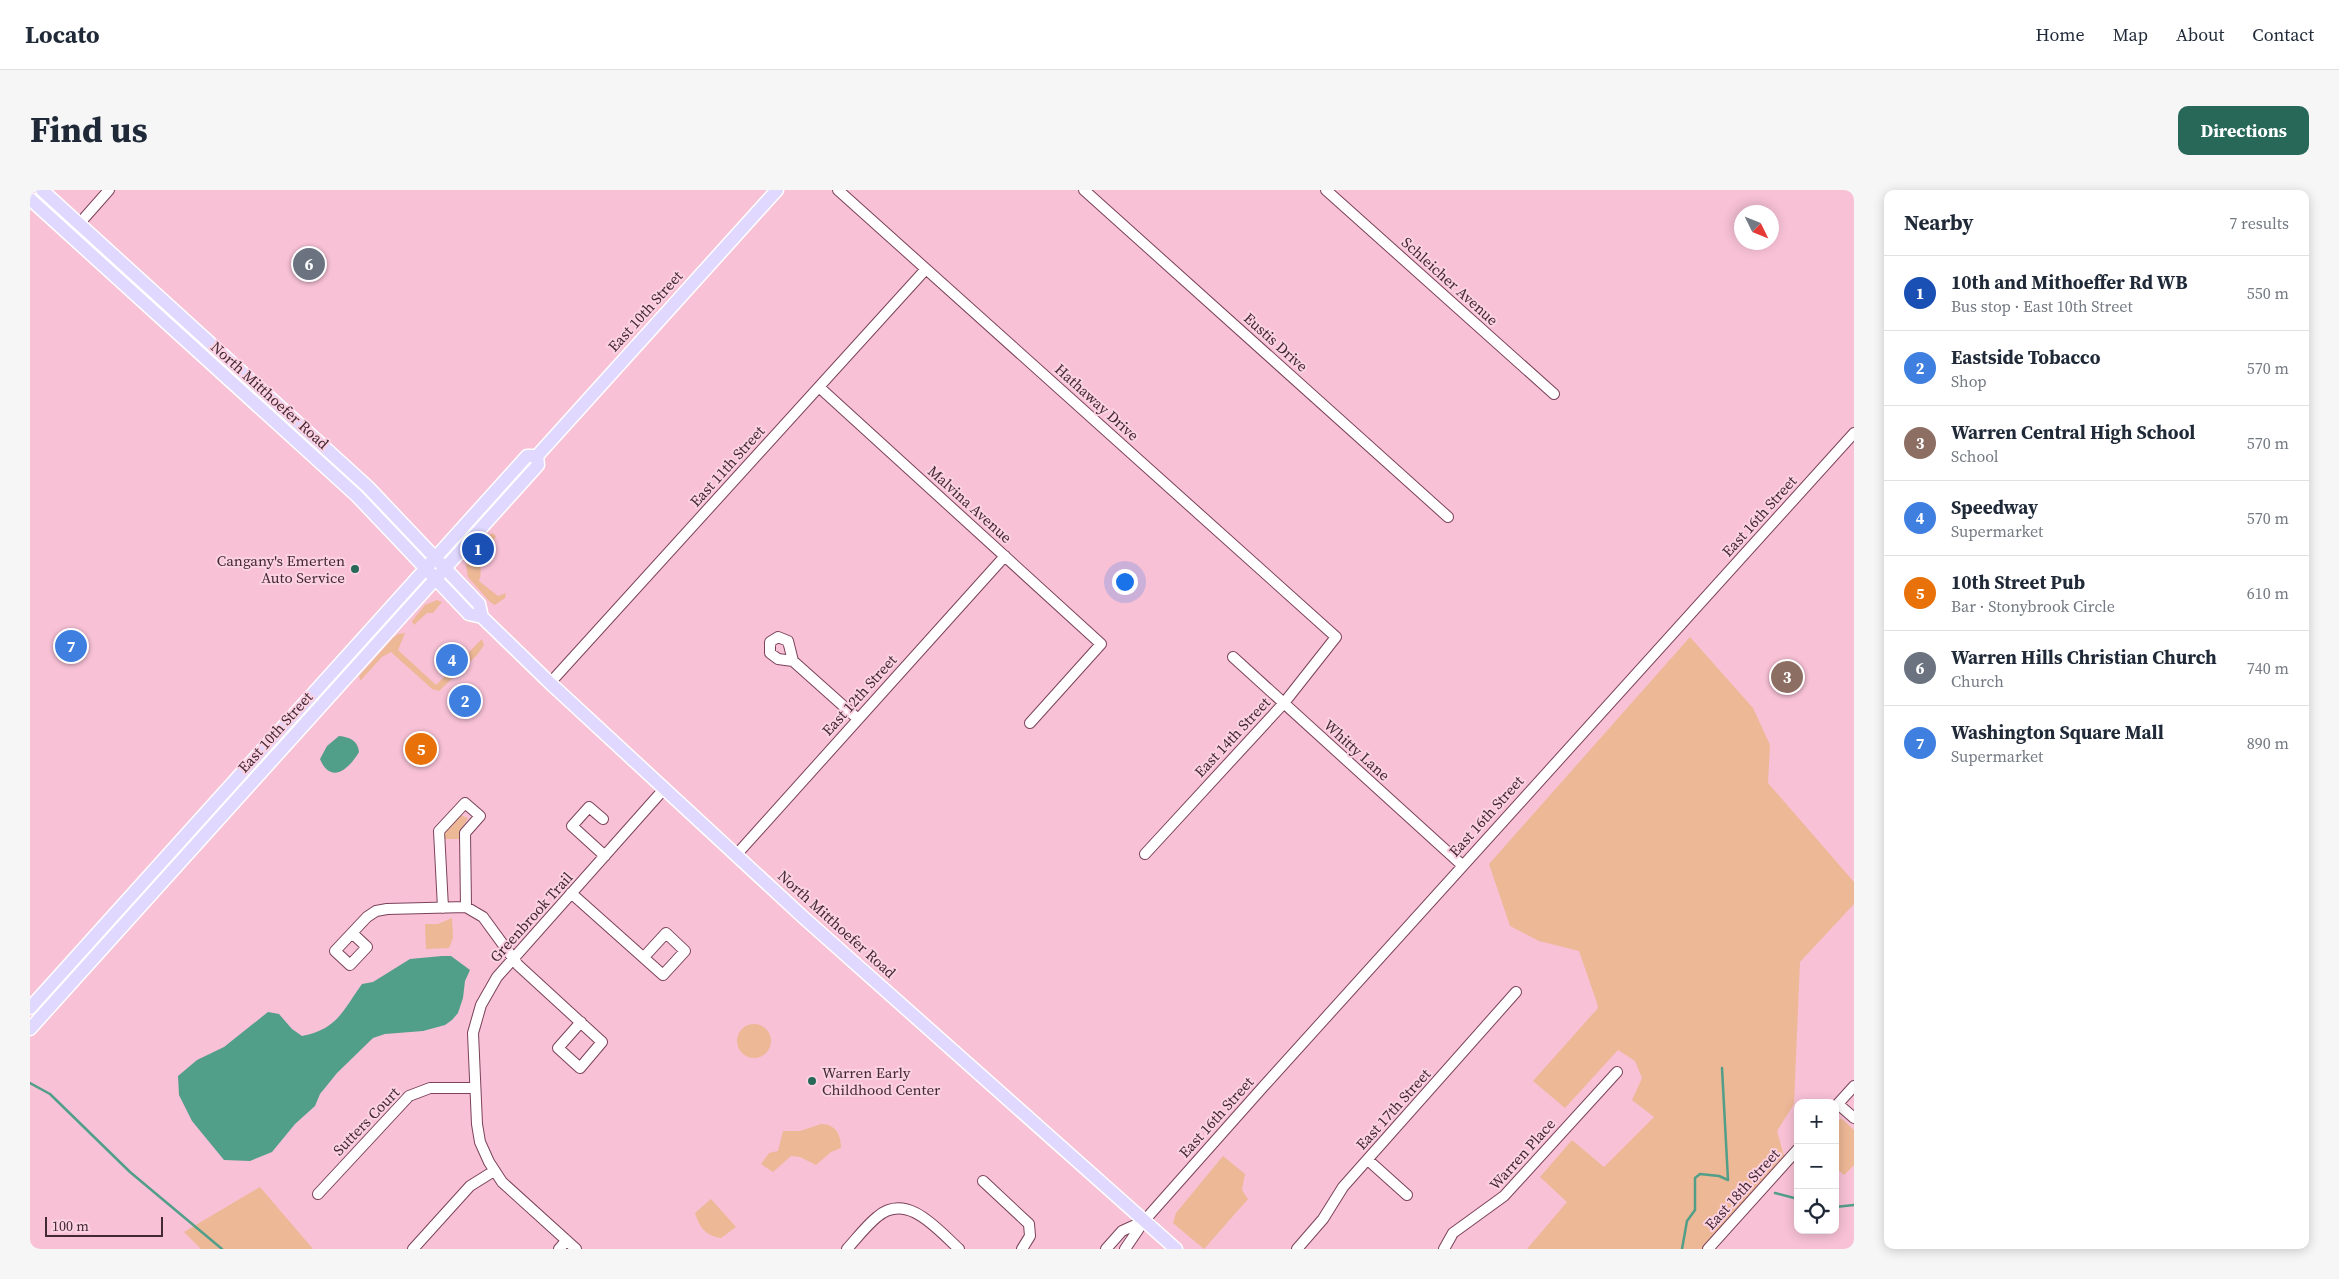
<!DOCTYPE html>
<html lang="en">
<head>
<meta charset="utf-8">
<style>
	:root { --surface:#fff; --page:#f6f6f7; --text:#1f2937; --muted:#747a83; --line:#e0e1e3; --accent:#276858 }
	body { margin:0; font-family:"Source Serif 4",serif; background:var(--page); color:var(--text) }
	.controls { position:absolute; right:15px; bottom:15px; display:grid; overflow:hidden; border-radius:10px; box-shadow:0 2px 12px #0003 }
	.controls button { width:45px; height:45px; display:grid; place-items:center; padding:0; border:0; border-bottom:1px solid var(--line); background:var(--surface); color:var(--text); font:25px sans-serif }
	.compass { position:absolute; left:1704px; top:15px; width:45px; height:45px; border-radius:50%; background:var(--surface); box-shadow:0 2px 12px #0003; rotate:133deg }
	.scale { position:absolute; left:15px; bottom:12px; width:118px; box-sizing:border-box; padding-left:5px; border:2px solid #432934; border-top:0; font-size:14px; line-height:18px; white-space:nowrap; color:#432934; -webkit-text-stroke:4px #fcd2e2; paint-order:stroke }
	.you { position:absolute; left:1094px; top:391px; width:18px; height:18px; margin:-12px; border:4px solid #fff; border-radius:50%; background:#1a73e8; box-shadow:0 0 0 8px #1a73e833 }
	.badge { display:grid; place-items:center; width:32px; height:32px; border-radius:50%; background:var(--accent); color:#fff; font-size:16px; font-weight:700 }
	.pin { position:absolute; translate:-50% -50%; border:2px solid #fff; box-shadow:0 1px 5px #0006 }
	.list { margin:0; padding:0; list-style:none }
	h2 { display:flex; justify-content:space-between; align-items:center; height:65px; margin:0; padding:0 20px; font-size:21px }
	h2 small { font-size:16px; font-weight:400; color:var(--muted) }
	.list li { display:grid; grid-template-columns:32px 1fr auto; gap:15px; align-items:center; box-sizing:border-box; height:75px; padding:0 20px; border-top:1px solid var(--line) }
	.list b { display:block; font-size:19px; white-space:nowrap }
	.list p { margin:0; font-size:16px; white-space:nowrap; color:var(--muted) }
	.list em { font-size:16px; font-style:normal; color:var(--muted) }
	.icon { flex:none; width:28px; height:28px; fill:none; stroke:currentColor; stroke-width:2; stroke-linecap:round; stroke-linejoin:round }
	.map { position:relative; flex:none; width:1824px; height:1059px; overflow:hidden; border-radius:10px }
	header { display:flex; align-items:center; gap:30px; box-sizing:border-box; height:70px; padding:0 25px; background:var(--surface); border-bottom:1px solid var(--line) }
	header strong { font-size:24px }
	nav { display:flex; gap:28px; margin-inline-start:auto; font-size:18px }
	.intro { display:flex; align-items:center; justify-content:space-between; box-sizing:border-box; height:120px; padding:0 30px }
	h1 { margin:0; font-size:35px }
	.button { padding:12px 22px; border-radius:10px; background:var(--accent); color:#fff; font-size:18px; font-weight:700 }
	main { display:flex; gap:30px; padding:0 30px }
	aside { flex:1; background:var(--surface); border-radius:10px; box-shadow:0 2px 12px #0003 }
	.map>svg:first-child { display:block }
</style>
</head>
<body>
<header>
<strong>Locato</strong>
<nav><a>Home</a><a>Map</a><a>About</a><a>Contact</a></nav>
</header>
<div class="intro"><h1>Find us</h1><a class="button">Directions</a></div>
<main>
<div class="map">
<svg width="1824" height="1059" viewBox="0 0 1824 1059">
	<rect width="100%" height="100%" fill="#f8c1d6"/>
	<path fill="#edb896" d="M462 343 466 346C464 353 456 355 453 362 448 372 453 381 449 391L468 406 476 403 475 408 465 415 460 412 438 387 436 376 439 369Z
		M407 410 412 412 403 423H397L384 435 382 431 395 415Z
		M375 443 368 460 406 495 452 449 454 455 447 465 409 501 402 499 361 462 352 467 330 491 329 486 363 448 368 444Z
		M1660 447 1723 518 1740 555 1738 593 1824 692V714L1770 772 1764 914 1747 941 1754 966 1672 1059H1497L1537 1012 1510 987 1542 950 1574 977 1624 927 1602 910 1612 888 1605 871 1588 860 1535 918 1503 891 1568 818 1567 813 1549 761 1509 751 1480 736 1459 674Z
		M430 625 438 628 430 642 431 649H413L412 647 422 627Z
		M422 728 423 748 419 758 396 759 395 734H408Z
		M707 851a17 17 0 1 1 34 0a17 17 0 1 1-34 0Z
		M1811 928 1824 940V975L1814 985 1805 977V935Z
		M791 934C806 934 811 945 811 958L801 962 786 975 770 967 761 966 743 982 731 974 739 963 748 961 753 941H770Z
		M1193 966 1215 984 1212 1000 1218 1009 1174 1059 1143 1033 1146 1023Z
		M230 997 283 1059H171L154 1042Z
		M681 1009 706 1037 691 1048C676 1046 669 1037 665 1023Z"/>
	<path fill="#519e89" d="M309 546C320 547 328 551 329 562 319 579 301 595 290 569L297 556Z
		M412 766H421L440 780 435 791 433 808 428 823 422 830 415 835 393 841 355 844 343 848 307 883 290 904 285 916 265 934 242 962 220 971 194 970 162 931 149 905 148 886 167 870 194 857 238 822 249 824 262 839 272 846C308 839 313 820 332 794L343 792 380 769Z"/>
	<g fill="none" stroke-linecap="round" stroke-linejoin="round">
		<path stroke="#519e89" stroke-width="2.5" d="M0 893 20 904 100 982 192 1059
			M1745 1003 1768 1009
			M1805 1017 1824 1015
			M1652 1059 1657 1031 1665 1020V988L1670 984 1689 986 1698 990 1692 878"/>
		<defs>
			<path id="minor" d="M808 0 1306 447 1254 513 1115 664
				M1054 0 1418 327
				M1296 0 1524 204
				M49 34 79 0
				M789 197 1071 454 1000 533
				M748 447 758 451 763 471 748 469 740 463V452Z
				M1203 467 1432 675
				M763 471 828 529
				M520 493 896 79
				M573 629 559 617 542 636 575 666
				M707 664 975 366
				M541 703 633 785 655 761 636 743 614 767
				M413 718 409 641 435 613 450 626 435 643 436 717
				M322 743 337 757 320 775 305 761 337 727 346 721 357 719 436 717 453 727 488 775 572 852 550 878 528 858 551 832
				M1808 914 1824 928
				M1805 917 1824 896
				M1338 970 1377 1005
				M953 991 999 1034 1000 1046 992 1059
				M288 1004 379 906 400 898H445
				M383 1059 440 996 464 981
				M529 1059 536 1051
				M546 1059 472 992 459 972 450 952 447 934 443 843 451 815 467 787 634 599
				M817 1059C827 1048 836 1036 847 1027 877 1001 908 1040 929 1059
				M1076 1059 1092 1041 1114 1031
				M1095 1059 1114 1031 1233 897 1824 243
				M1267 1059 1293 1029 1313 997 1486 802
				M1414 1059 1423 1043 1474 1006 1587 882
				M1678 1059 1768 959"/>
			<path id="major" d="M12 0 338 297 449 414 452 427
				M0 9 327 306 439 424 452 427 520 493 773 727 1146 1059
				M0 818 497 266H507
				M0 839 508 275 507 266 747 0"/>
		</defs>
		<use href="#minor" stroke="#7b425a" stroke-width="12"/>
		<use href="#major" stroke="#fff" stroke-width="15"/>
		<use href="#minor" stroke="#fff" stroke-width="10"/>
		<use href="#major" stroke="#e0d8fe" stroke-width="12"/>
	</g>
	<g fill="#276858" stroke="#fcd2e2" stroke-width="2">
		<circle cx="325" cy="379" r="5"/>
		<circle cx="782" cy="891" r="5"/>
	</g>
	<g text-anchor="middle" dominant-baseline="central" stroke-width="4" stroke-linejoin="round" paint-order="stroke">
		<g font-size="15" fill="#432934" stroke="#fcd2e2">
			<text transform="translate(1420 91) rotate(42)">Schleicher Avenue</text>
			<text transform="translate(615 121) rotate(-48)">East 10th Street</text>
			<text transform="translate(1246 152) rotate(42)">Eustis Drive</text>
			<text transform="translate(240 205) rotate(42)">North Mitthoefer Road</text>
			<text transform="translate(1067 212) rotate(42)">Hathaway Drive</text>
			<text transform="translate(697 276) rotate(-48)">East 11th Street</text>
			<text transform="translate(940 314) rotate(42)">Malvina Avenue</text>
			<text transform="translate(1729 326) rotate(-48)">East 16th Street</text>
			<text transform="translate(829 505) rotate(-48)">East 12th Street</text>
			<text transform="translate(245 542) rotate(-48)">East 10th Street</text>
			<text transform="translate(1202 547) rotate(-47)">East 14th Street</text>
			<text transform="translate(1327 560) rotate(42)">Whitty Lane</text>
			<text transform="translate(1456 626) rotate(-48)">East 16th Street</text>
			<text transform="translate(501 727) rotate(-48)">Greenbrook Trail</text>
			<text transform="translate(807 734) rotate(42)">North Mitthoefer Road</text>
			<text transform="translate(1363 919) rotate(-48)">East 17th Street</text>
			<text transform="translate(1186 927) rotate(-48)">East 16th Street</text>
			<text transform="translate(336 931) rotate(-46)">Sutters Court</text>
			<text transform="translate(1492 964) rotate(-48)">Warren Place</text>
			<text transform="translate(1712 999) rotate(-48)">East 18th Street</text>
		</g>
		<g font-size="15" fill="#432934" stroke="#fcd2e2" text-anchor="end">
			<text x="315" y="370">Cangany's Emerten<tspan x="315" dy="17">Auto Service</tspan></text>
			<text x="792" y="882" text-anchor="start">Warren Early<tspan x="792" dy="17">Childhood Center</tspan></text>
		</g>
	</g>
</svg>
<div class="controls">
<button>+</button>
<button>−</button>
<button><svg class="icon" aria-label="locate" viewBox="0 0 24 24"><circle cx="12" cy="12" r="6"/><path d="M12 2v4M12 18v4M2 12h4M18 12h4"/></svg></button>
</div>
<svg class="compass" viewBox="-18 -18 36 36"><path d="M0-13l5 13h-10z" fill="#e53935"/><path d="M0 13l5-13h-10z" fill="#747a83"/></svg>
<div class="scale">100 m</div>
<div class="you"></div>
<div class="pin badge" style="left:448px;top:359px;background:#1a4fb4">1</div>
<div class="pin badge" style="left:435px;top:511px;background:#3f7fe0">2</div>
<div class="pin badge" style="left:1757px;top:487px;background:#8d6e63">3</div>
<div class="pin badge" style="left:422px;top:470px;background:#3f7fe0">4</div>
<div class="pin badge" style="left:391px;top:559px;background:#e8710a">5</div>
<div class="pin badge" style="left:279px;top:74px;background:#6b7280">6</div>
<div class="pin badge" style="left:41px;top:456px;background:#3f7fe0">7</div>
</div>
<aside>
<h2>Nearby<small>7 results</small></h2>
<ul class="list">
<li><span class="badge" style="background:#1a4fb4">1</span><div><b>10th and Mithoeffer Rd WB</b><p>Bus stop · East 10th Street</p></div><em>550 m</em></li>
<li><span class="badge" style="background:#3f7fe0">2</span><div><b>Eastside Tobacco</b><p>Shop</p></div><em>570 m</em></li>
<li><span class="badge" style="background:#8d6e63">3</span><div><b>Warren Central High School</b><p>School</p></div><em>570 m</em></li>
<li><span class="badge" style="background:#3f7fe0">4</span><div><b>Speedway</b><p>Supermarket</p></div><em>570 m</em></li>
<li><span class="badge" style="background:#e8710a">5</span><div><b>10th Street Pub</b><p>Bar · Stonybrook Circle</p></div><em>610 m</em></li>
<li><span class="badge" style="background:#6b7280">6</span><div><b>Warren Hills Christian Church</b><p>Church</p></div><em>740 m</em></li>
<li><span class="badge" style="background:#3f7fe0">7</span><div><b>Washington Square Mall</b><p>Supermarket</p></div><em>890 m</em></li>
</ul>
</aside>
</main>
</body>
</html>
